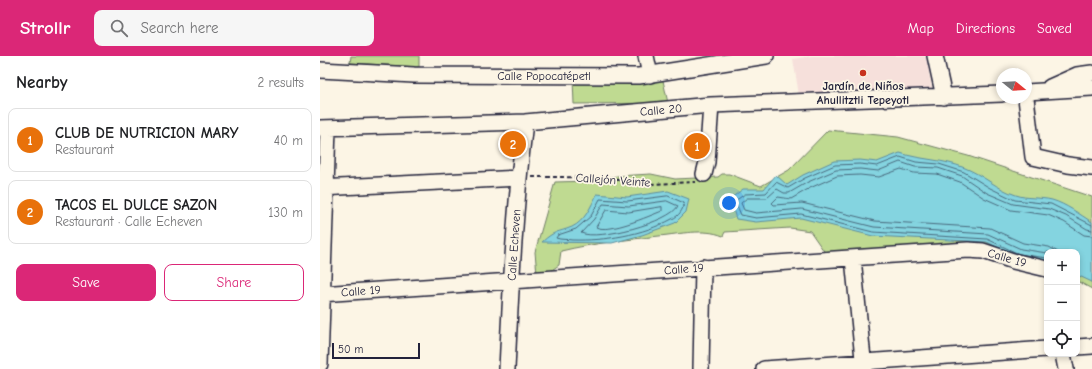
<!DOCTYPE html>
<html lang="en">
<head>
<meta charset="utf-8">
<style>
	:root { --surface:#fff; --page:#f6f6f6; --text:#202124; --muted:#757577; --line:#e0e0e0; --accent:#db2777 }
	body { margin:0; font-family:"Comic Neue",sans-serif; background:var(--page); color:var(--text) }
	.controls { position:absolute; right:12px; bottom:12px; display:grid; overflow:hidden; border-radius:8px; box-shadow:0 2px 6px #0003 }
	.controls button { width:36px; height:36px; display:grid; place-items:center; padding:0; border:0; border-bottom:1px solid var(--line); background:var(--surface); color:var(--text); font:20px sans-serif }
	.compass { position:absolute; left:676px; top:12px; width:36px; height:36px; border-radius:50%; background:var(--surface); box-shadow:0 2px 6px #0003; rotate:108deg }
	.scale { position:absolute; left:12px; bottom:10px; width:88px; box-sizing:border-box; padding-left:4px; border:2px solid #22223b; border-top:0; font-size:11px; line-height:14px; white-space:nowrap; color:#22223b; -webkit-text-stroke:3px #fcf5e5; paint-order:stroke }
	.you { position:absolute; left:409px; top:147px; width:14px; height:14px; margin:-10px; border:3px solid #fff; border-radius:50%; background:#1a73e8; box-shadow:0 0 0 6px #1a73e833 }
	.badge { display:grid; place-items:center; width:26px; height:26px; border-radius:50%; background:var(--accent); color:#fff; font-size:13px; font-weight:700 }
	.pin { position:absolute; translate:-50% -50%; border:2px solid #fff; box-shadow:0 1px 4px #0006 }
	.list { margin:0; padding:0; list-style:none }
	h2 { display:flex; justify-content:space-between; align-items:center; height:52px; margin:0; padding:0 16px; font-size:17px }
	h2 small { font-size:13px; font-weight:400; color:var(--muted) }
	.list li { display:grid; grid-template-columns:26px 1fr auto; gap:12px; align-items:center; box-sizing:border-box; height:64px; margin:0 8px 8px; padding:0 8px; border:1px solid var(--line); border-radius:8px }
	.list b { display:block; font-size:15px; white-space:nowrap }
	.list p { margin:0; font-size:13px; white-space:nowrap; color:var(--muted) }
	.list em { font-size:13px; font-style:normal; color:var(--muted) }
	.actions { display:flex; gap:8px; padding:12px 16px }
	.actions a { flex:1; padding:9px 0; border:1px solid var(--accent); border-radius:8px; text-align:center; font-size:14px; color:var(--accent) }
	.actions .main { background:var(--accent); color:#fff }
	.icon { flex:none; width:22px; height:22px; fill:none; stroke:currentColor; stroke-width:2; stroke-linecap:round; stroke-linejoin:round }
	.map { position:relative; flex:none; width:772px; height:313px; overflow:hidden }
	header { display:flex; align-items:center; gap:24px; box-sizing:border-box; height:56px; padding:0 20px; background:var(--accent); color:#fff }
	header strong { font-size:19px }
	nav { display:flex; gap:22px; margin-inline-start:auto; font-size:14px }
	.search { width:280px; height:36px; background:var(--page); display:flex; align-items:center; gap:10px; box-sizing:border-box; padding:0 14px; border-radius:8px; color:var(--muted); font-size:15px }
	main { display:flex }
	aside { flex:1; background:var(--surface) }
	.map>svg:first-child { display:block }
</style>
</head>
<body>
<header>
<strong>Strollr</strong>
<div class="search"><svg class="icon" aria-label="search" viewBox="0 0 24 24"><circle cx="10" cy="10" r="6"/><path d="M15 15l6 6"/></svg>Search here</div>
<nav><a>Map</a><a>Directions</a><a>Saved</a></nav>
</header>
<main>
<aside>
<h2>Nearby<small>2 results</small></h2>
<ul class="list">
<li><span class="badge" style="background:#e8710a">1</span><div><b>CLUB DE NUTRICION MARY</b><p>Restaurant</p></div><em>40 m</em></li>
<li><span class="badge" style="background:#e8710a">2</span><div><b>TACOS EL DULCE SAZON</b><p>Restaurant · Calle Echeven</p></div><em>130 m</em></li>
</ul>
<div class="actions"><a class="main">Save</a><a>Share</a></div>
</aside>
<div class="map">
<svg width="772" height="313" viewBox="0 0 772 313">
	<rect width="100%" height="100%" fill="#fcf5e5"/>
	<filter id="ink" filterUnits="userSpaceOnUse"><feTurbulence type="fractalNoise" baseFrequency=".025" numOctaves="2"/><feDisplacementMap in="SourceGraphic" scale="8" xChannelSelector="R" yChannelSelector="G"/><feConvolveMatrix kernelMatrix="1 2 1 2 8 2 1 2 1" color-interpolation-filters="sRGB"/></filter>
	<g filter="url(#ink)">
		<path fill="#f6e0db" d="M492 0H606L612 32 479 39 473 3Z"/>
		<path fill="#bfda91" stroke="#707e66" d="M31 0H99V11L30 7Z
			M342 20 348 47 254 48 253 23Z
			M508 74 578 81 648 100 772 141V233L757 225V196H727V209L646 190 506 198 490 175 470 172 405 176 403 180C384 172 360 178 339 180 306 184 274 187 241 195L239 209 226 218H217L215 196 235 126 270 125 297 120 331 118 355 123 398 121 402 118H409L441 130 469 114Z"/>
		<path fill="#84d4e0" stroke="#5d8d9e" d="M580 97C601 104 623 103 645 112 663 119 677 133 696 139 707 143 720 141 732 144 746 148 759 158 772 166V226L757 219V196H727V206L698 202 667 186 553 180 481 162 436 166 416 163 410 143 423 133H444L456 119 467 129 483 119 514 105 540 104 557 106Z
			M348 135 369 143 366 156 355 167 322 179 292 187 222 186C235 174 237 177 252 171 265 165 271 150 277 138L307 141Z"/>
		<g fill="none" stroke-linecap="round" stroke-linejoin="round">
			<path stroke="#49697d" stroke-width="1" d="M348 140 364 147C363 154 359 160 352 163 323 179 284 185 252 184 247 183 241 184 236 182L238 179 256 173 271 160 280 143 307 145Z
				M347 145 358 150C350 166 278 185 261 177L274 163 283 148 308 150Z
				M342 151V155C329 160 289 178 276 171L286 154 308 156Z
				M738 196 729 191 703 187 670 172 555 165 482 147 454 149 452 147 458 141 471 143 490 132 517 120 540 119 559 121 581 113 594 117 617 118 640 126 664 142 691 154 728 159 744 166 764 179 772 180
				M727 197 701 193 668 178 554 171 482 153 436 157 424 154 421 147 427 142H447L457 133 464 137H469L488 126 516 114 540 113 558 115 580 106 595 111 618 112 642 120 667 137 693 148 729 153 746 160 767 173 772 174
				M727 202 699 198 667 183 553 176 481 158 436 162 421 159 415 145 425 138 446 137 456 126 468 132 485 122 515 109 540 108 557 110 580 101 596 106 619 108 644 116 670 132 695 144 731 148 772 169"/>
			<defs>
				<path id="minor" d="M326 0 330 19
					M615 0 624 41
					M0 14 94 19 319 20 446 0
					M730 31 757 19 772 17
					M706 36 772 32
					M706 42 713 101 748 109 772 112
					M0 72 205 66 391 49 682 38
					M384 118 387 106 391 49
					M0 132 198 122
					M533 202 544 313
					M0 238 648 194 663 195 693 205 727 213
					M757 291 772 290
					M743 298 746 313
					M0 308 8 72
					M187 313C191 230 195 148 205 66
					M381 313 383 211
					M444 313 727 293"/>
			</defs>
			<use href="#minor" stroke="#22223b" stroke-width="18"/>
			<path stroke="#22223b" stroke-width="2" stroke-dasharray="4 3" stroke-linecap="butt" d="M212 121H244L302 124 331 128 375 126"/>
			<use href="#minor" stroke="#fcf5e5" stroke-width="15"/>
		</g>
	</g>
	<circle fill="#c8321e" stroke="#fcf5e5" stroke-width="1.5" cx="543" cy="17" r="4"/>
	<g text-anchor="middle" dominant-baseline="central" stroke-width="3.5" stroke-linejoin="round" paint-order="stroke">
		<g font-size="12" fill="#22223b" stroke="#fcf5e5">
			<text x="224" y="20">Calle Popocatépetl</text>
			<text transform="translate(341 54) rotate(-5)">Calle 20</text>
			<text transform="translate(293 124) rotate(4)">Callejón Veinte</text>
			<text transform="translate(194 189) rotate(-86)">Calle Echeven</text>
			<text transform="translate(687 202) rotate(16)">Calle 19</text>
			<text transform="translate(364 213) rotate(-4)">Calle 19</text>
			<text transform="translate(41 235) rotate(-4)">Calle 19</text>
		</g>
		<g font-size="12" font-weight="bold" fill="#22223b" stroke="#fcf5e5">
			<text x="543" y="30">Jardín de Niños<tspan x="543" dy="14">Ahullitztli Tepeyotl</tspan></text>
		</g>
	</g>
</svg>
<div class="controls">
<button>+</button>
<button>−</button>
<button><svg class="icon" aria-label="locate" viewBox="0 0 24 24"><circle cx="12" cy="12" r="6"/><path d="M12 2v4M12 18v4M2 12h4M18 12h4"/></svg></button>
</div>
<svg class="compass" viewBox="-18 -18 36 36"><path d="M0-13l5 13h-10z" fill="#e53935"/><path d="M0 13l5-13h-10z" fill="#757577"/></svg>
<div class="scale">50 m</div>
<div class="you"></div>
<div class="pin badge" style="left:377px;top:90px;background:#e8710a">1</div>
<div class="pin badge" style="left:193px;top:88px;background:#e8710a">2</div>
</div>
</main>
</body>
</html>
